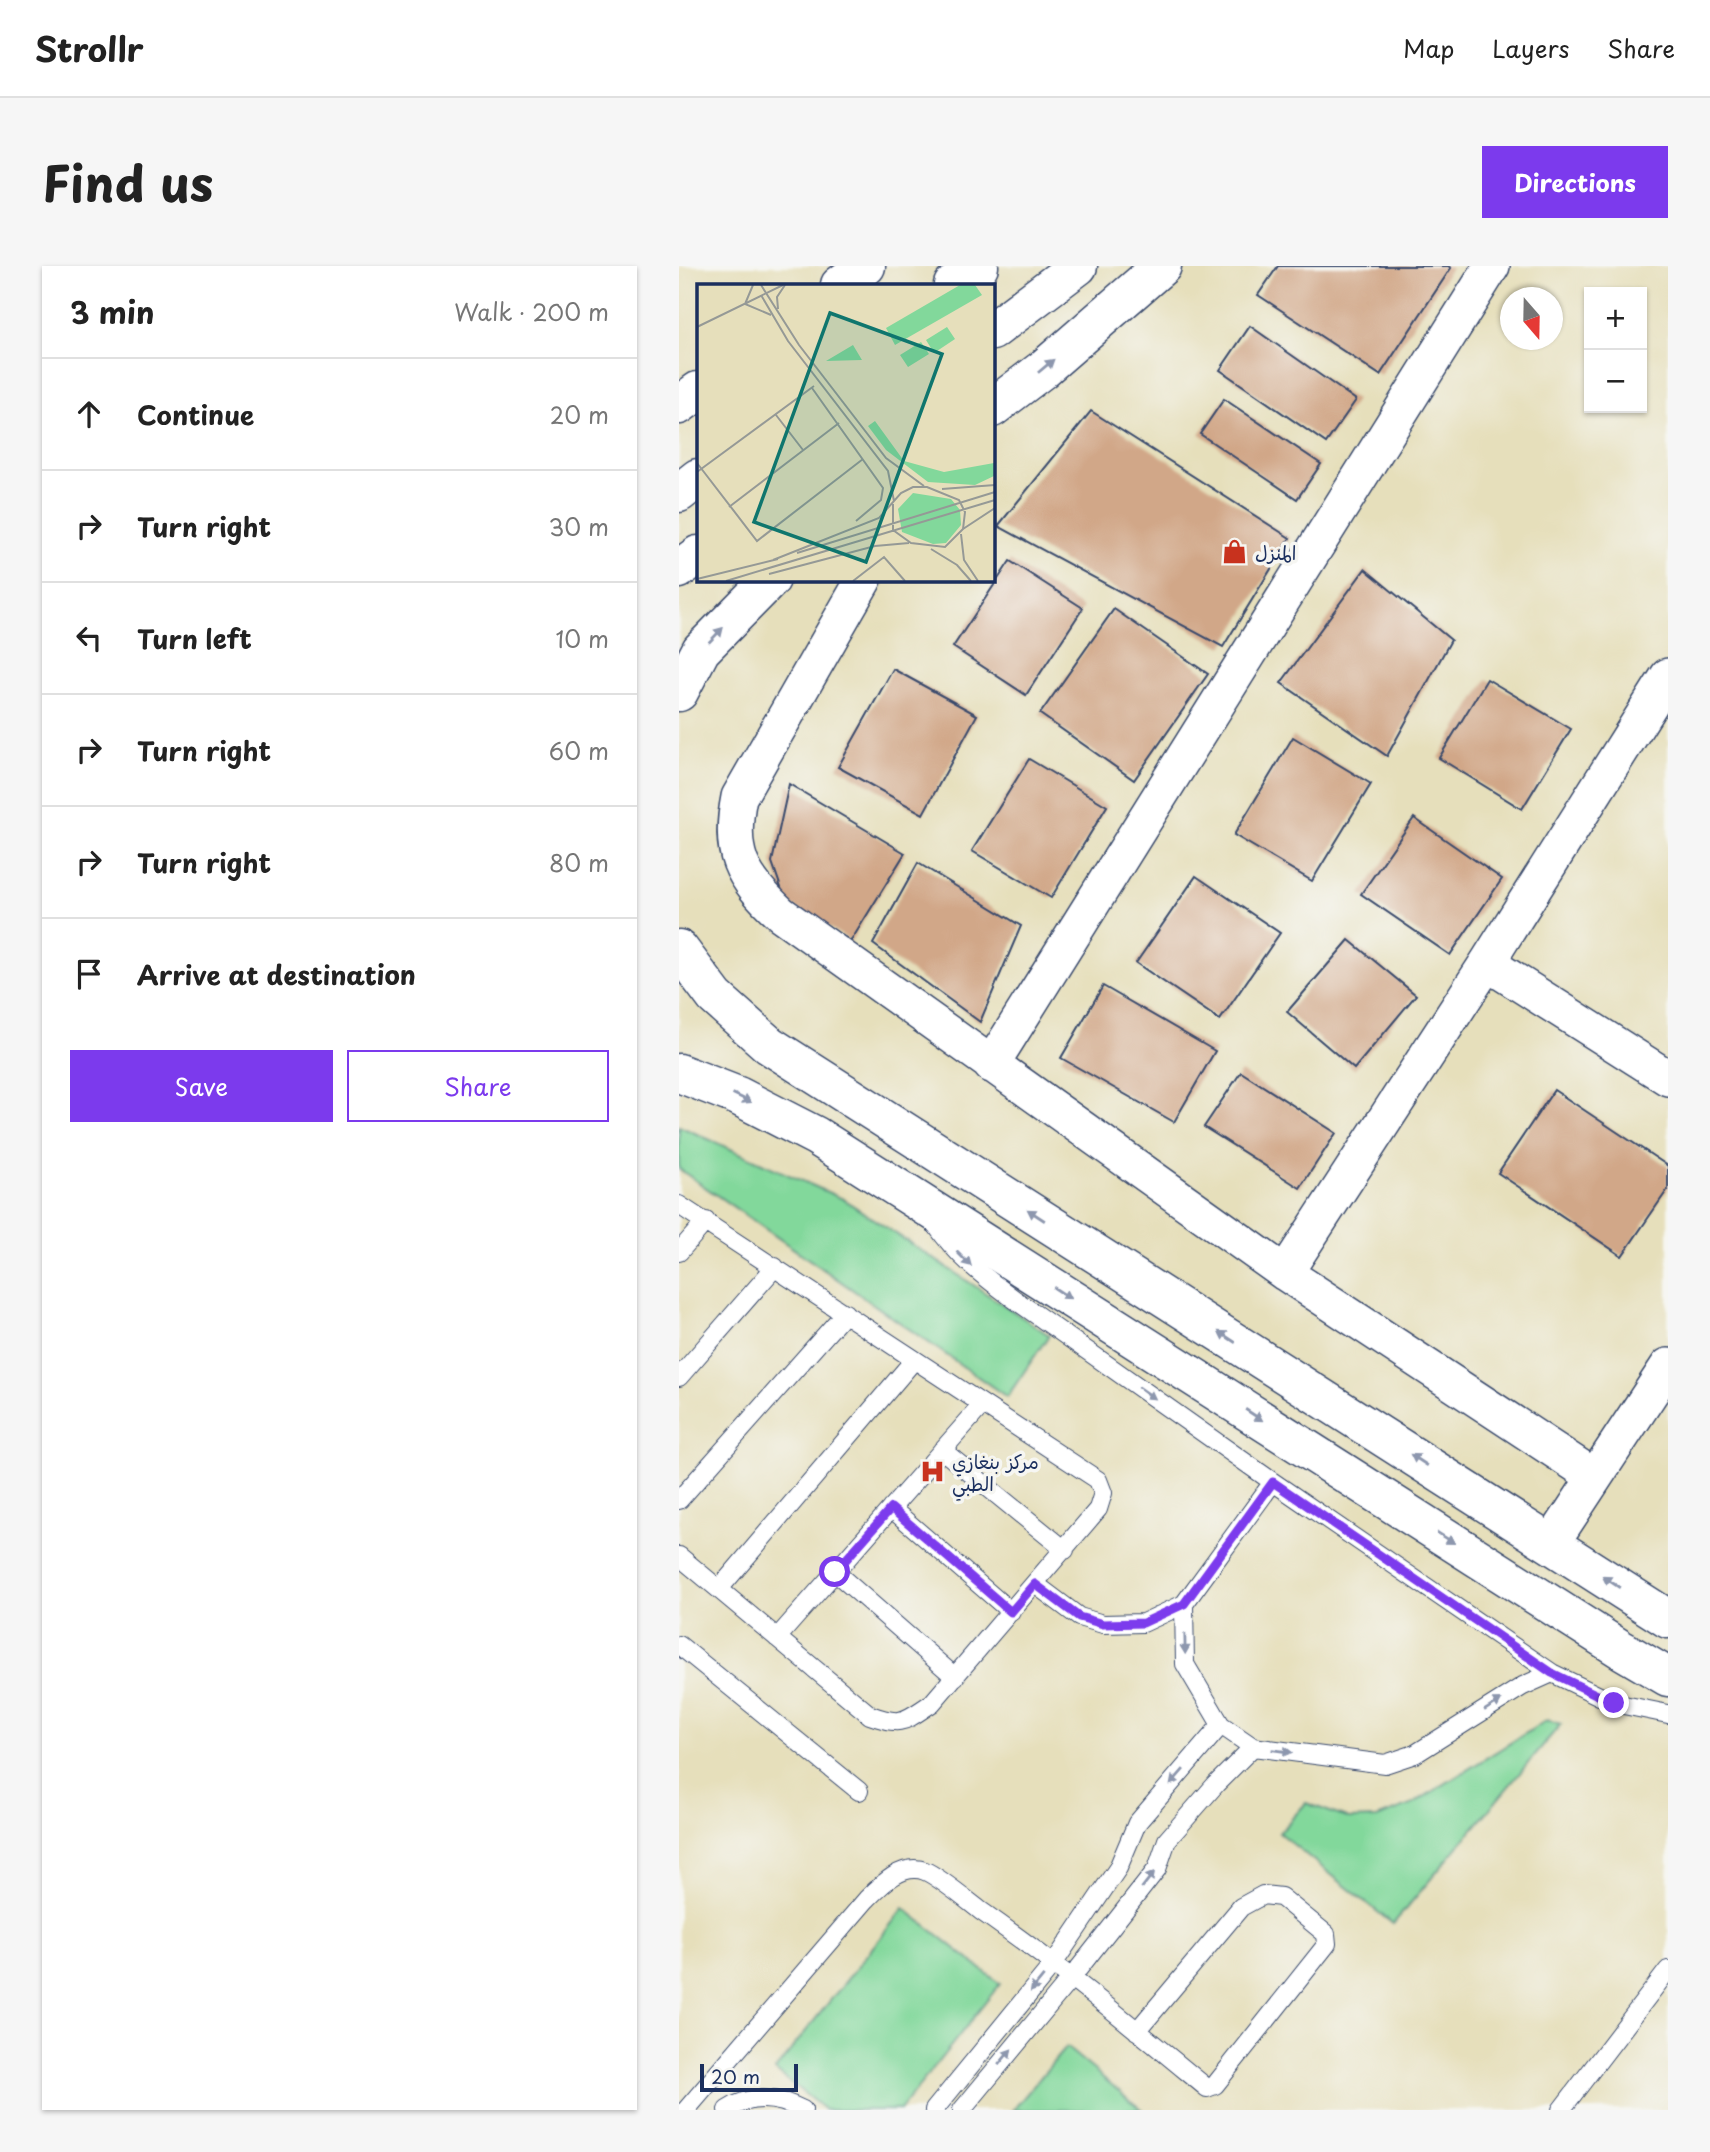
<!DOCTYPE html>
<html lang="en">
<head>
<meta charset="utf-8">
<style>
	:root { --surface:#fff; --page:#f6f6f6; --text:#222; --muted:#767676; --line:#e0e0e0; --accent:#7c3aed }
	body { margin:0; font-family:"Playpen Sans","Playpen Sans Arabic",sans-serif; background:var(--page); color:var(--text) }
	.controls { position:absolute; right:21px; top:21px; display:grid; overflow:hidden; border-radius:0px; box-shadow:0 2px 5px #0004 }
	.controls button { width:63px; height:63px; display:grid; place-items:center; padding:0; border:0; border-bottom:2px solid var(--line); background:var(--surface); color:var(--text); font:35px sans-serif }
	.compass { position:absolute; left:821px; top:21px; width:63px; height:63px; border-radius:50%; background:var(--surface); box-shadow:0 2px 5px #0004; rotate:160deg }
	.scale { position:absolute; left:21px; bottom:18px; width:98px; box-sizing:border-box; padding-left:7px; border:4px solid #1b2f5e; border-top:0; font-size:19px; line-height:24px; white-space:nowrap; color:#1b2f5e; -webkit-text-stroke:5px #f6f6f2; paint-order:stroke }
	.stop { position:absolute; width:21px; height:21px; margin:-16px; border:5px solid #7c3aed; border-radius:50%; background:#fff }
	.stop.end { background:#7c3aed; border-color:#fff; box-shadow:0 2px 7px #0008 }
	.list { margin:0; padding:0; list-style:none }
	h2 { display:flex; justify-content:space-between; align-items:center; height:91px; margin:0; padding:0 28px; font-size:30px }
	h2 small { font-size:23px; font-weight:400; color:var(--muted) }
	.list li { display:grid; grid-template-columns:46px 1fr auto; gap:21px; align-items:center; box-sizing:border-box; height:112px; padding:0 28px; border-top:2px solid var(--line) }
	.list b { display:block; font-size:26px; white-space:nowrap }
	.list em { font-size:23px; font-style:normal; color:var(--muted) }
	.actions { display:flex; gap:14px; padding:21px 28px }
	.actions a { flex:1; padding:16px 0; border:2px solid var(--accent); border-radius:0px; text-align:center; font-size:24px; color:var(--accent) }
	.actions .main { background:var(--accent); color:#fff }
	.icon { flex:none; width:38px; height:38px; fill:none; stroke:currentColor; stroke-width:2; stroke-linecap:round; stroke-linejoin:round }
	.map { position:relative; flex:none; width:989px; height:1844px; overflow:hidden; border-radius:0px }
	header { display:flex; align-items:center; gap:42px; box-sizing:border-box; height:98px; padding:0 35px; background:var(--surface); border-bottom:2px solid var(--line) }
	header strong { font-size:33px }
	nav { display:flex; gap:38px; margin-inline-start:auto; font-size:24px }
	.intro { display:flex; align-items:center; justify-content:space-between; box-sizing:border-box; height:168px; padding:0 42px }
	h1 { margin:0; font-size:49px }
	.button { padding:18px 32px; border-radius:0px; background:var(--accent); color:#fff; font-size:24px; font-weight:700 }
	main { display:flex; gap:42px; padding:0 42px }
	aside { flex:1; background:var(--surface); border-radius:0px; box-shadow:0 2px 5px #0004 }
	.map>svg:first-child { display:block }
</style>
</head>
<body>
<header>
<strong>Strollr</strong>
<nav><a>Map</a><a>Layers</a><a>Share</a></nav>
</header>
<div class="intro"><h1>Find us</h1><a class="button">Directions</a></div>
<main>
<aside>
<h2>3 min<small>Walk · 200 m</small></h2>
<ul class="list">
<li><svg class="icon" aria-label="ahead" viewBox="0 0 24 24"><path d="M12 20V5M6 11l6-6 6 6"/></svg><div><b>Continue</b></div><em>20 m</em></li>
<li><svg class="icon" aria-label="right" viewBox="0 0 24 24"><path d="M7 20v-9h11M14 6l5 5-5 5"/></svg><div><b>Turn right</b></div><em>30 m</em></li>
<li><svg class="icon" aria-label="left" viewBox="0 0 24 24"><path d="M17 20v-9H6M10 6l-5 5 5 5"/></svg><div><b>Turn left</b></div><em>10 m</em></li>
<li><svg class="icon" aria-label="right" viewBox="0 0 24 24"><path d="M7 20v-9h11M14 6l5 5-5 5"/></svg><div><b>Turn right</b></div><em>60 m</em></li>
<li><svg class="icon" aria-label="right" viewBox="0 0 24 24"><path d="M7 20v-9h11M14 6l5 5-5 5"/></svg><div><b>Turn right</b></div><em>80 m</em></li>
<li><svg class="icon" aria-label="arrive" viewBox="0 0 24 24"><path d="M6 21V4h12l-3 4 3 4H6"/></svg><div><b>Arrive at destination</b></div></li>
</ul>
<div class="actions"><a class="main">Save</a><a>Share</a></div>
</aside>
<div class="map">
<svg width="989" height="1844" viewBox="0 0 989 1844">
	<rect width="100%" height="100%" fill="#f6f6f2"/>
	<filter id="ink" filterUnits="userSpaceOnUse"><feTurbulence type="fractalNoise" baseFrequency=".0143" numOctaves="2"/><feDisplacementMap in="SourceGraphic" scale="14" xChannelSelector="R" yChannelSelector="G"/><feConvolveMatrix kernelMatrix="1 2 1 2 8 2 1 2 1" color-interpolation-filters="sRGB"/></filter>
	<filter id="wash" filterUnits="userSpaceOnUse"><feTurbulence type="fractalNoise" baseFrequency=".00686" numOctaves="4" result="noise"/><feDisplacementMap in="SourceGraphic" scale="28" xChannelSelector="R" yChannelSelector="G"/><feGaussianBlur stdDeviation="1.57" result="paint"/><feColorMatrix in="noise" values="0 0 0 0 0 0 0 0 0 0 0 0 0 0 0 0 0 1.4 0 .05"/><feComposite in="paint" operator="in"/></filter>
	<g filter="url(#wash)">
		<rect width="100%" height="100%" fill="#e6dfbb"/>
		<path fill="#82d89b" stroke="#4e847c" stroke-width="2" d="M0 860 164 933 370 1069 328 1131 0 903Z
			M868 1454 882 1458 714 1658 600 1567 627 1537 670 1553 698 1552 732 1539Z
			M225 1642 321 1718 221 1844H146L96 1804Z
			M387 1781 463 1844H334Z"/>
		<g id="blocks">
			<path fill="#d1a788" d="M599 0H769L772 2 701 109 579 29Z
				M571 60 677 134 647 177 541 104Z
				M545 133 642 198 618 233 521 168Z
				M412 145 611 272 544 381 319 260Z
				M331 295 404 342 347 429 274 381Z
				M686 303 772 374 708 490 602 417Z
				M435 343 529 408 455 514 361 448Z
				M214 403 298 449 244 548 159 501Z
				M808 413 892 463 843 543 760 492Z
				M614 471 692 518 633 615 555 569Z
				M350 493 428 540 372 632 293 585Z
				M110 518 226 587 172 675 107 636 93 596Z
				M735 552 823 613 771 689 682 628Z
				M239 597 342 660 301 756 194 678Z
				M517 610 601 667 541 754 457 697Z
				M670 674 737 729 675 803 608 746Z
				M424 720 536 785 495 856 382 792Z
				M562 806 657 867 621 922 525 861Z
				M875 824 989 900V923L943 990 819 907Z"/>
		</g>
	</g>
	<g filter="url(#ink)">
		<use href="#blocks" fill-opacity="0" stroke="#39496c" stroke-width="2"/>
		<g fill="none" stroke-linecap="round" stroke-linejoin="round">
			<defs>
				<path id="service" d="M0 939 419 1214 424 1227 419 1243 253 1437C225 1455 224 1461 191 1449L0 1290
					M257 959C278 990 305 1011 335 1033L594 1216 873 1407 935 1437 989 1448
					M0 986 27 955
					M0 1111 96 1001
					M263 1184 386 1284
					M594 1216 505 1338 506 1398 542 1459 574 1481 706 1498 736 1488 844 1420 873 1407
					M0 1234 166 1047
					M212 1242 332 1346
					M156 1306 276 1411
					M356 1318 400 1351 424 1358 464 1357 505 1338
					M40 1323 235 1094
					M98 1372 303 1139
					M0 1379 180 1525
					M7 1844 187 1634C201 1620 223 1596 246 1605 259 1610 289 1635 302 1645 381 1700 454 1761 528 1822L536 1819 648 1678 647 1668 602 1631 584 1629 562 1641 458 1765
					M48 1844C72 1828 99 1831 124 1844
					M255 1844 375 1697 439 1602 458 1557 542 1459
					M283 1844 393 1711 478 1603 488 1574 537 1518 574 1481
					M882 1844 989 1704"/>
				<path id="minor" d="M185 313 60 531C49 587 61 610 102 648L606 1007 916 1211
					M808 697 989 812
					M312 799 813 0
					M606 1007 808 697 989 410
					M872 1278 989 1100"/>
				<path id="trunk" d="M161 19 187 0
					M274 19 300 0
					M313 65 399 0
					M0 139 19 125
					M313 142 363 104 483 0
					M0 227 19 212
					M0 303 19 289
					M0 426 22 384 92 313
					M0 683 36 731 90 779 989 1353
					M0 807 59 830 137 870 943 1384 989 1411"/>
			</defs>
			<use href="#service" stroke="#39496c" stroke-width="20"/>
			<use href="#minor" stroke="#39496c" stroke-width="38"/>
			<use href="#trunk" stroke="#39496c" stroke-width="41"/>
			<use href="#service" stroke="#fff" stroke-width="18"/>
			<use href="#minor" stroke="#fff" stroke-width="35"/>
			<use href="#trunk" stroke="#fff" stroke-width="38"/>
		</g>
		<defs><path id="oneway-solid" d="M-6-.8H1V-3.2L6.5 0L1 3.2V.8H-6Z" transform="scale(1.75)"/></defs>
		<g fill="#8d97ae">
			<use href="#oneway-solid" transform="translate(367 100) rotate(-40)"/>
			<use href="#oneway-solid" transform="translate(37 369) rotate(-46)"/>
			<use href="#oneway-solid" transform="translate(63 832) rotate(26)"/>
			<use href="#oneway-solid" transform="translate(357 949) rotate(-147)"/>
			<use href="#oneway-solid" transform="translate(285 993) rotate(45)"/>
			<use href="#oneway-solid" transform="translate(383 1027) rotate(33)"/>
			<use href="#oneway-solid" transform="translate(548 1071) rotate(-147)"/>
			<use href="#oneway-solid" transform="translate(468 1127) rotate(35)"/>
			<use href="#oneway-solid" transform="translate(575 1149) rotate(33)"/>
			<use href="#oneway-solid" transform="translate(740 1194) rotate(-147)"/>
			<use href="#oneway-solid" transform="translate(767 1272) rotate(32)"/>
			<use href="#oneway-solid" transform="translate(932 1316) rotate(-147)"/>
			<use href="#oneway-solid" transform="translate(506 1378) rotate(89)"/>
			<use href="#oneway-solid" transform="translate(814 1439) rotate(-32)"/>
			<use href="#oneway-solid" transform="translate(603 1485) rotate(8)"/>
			<use href="#oneway-solid" transform="translate(498 1511) rotate(131)"/>
			<use href="#oneway-solid" transform="translate(469 1614) rotate(-52)"/>
			<use href="#oneway-solid" transform="translate(358 1718) rotate(129)"/>
			<use href="#oneway-solid" transform="translate(326 1791) rotate(-50)"/>
		</g>
	</g>
	<g fill="none" stroke-linecap="round" stroke-linejoin="round" filter="url(#ink)">
		<path stroke="#7c3aed" stroke-width="9" d="M156 1306 212 1242 332 1346 356 1318 400 1351 424 1358 464 1357 505 1338 594 1216 873 1407 935 1437"/>
	</g>
	<defs>
		<symbol id="shop-bare" viewBox="-9 -9 18 18"><path d="M-5-2.5h2.3a2.7 3.5 0 0 1 5.4 0H5L5.5 6h-11ZM-1.5-2.5h3a1.5 2.3 0 0 0-3 0Z" fill="#c8321e" stroke="#f6f6f2" stroke-width="2.5" paint-order="stroke"/></symbol>
		<symbol id="hospital-bare" viewBox="-9 -9 18 18"><path d="M-5-5h3v3.5h4V-5h3V5h-3V1.5h-4V5h-3Z" fill="#c8321e" stroke="#f6f6f2" stroke-width="2.5" paint-order="stroke"/></symbol>
	</defs>
	<g fill-rule="evenodd">
		<use href="#shop-bare" x="538" y="268" width="35" height="35"/>
		<use href="#hospital-bare" x="236" y="1188" width="35" height="35"/>
	</g>
	<g text-anchor="middle" dominant-baseline="central" stroke-width="7" stroke-linejoin="round" paint-order="stroke">
		<g font-size="19" fill="#1b2f5e" stroke="#f6f6f2" text-anchor="start">
			<text x="576" y="286">المنزل</text>
			<text x="273" y="1195">مركز بنغازي<tspan x="273" dy="22">الطبي</tspan></text>
		</g>
	</g>
	<g transform="translate(18 18)">
		<rect width="298" height="298" fill="#e6dfbb"/>
		<path d="M263 1H278L285 11 198 61 189 44ZM250 43 258 55 237 69 229 56ZM224 58 232 70 211 83 203 71ZM156 61 165 76 129 77ZM178 137 207 177 247 188 297 179V192L278 201 231 198 189 166 171 142ZM216 209 254 215 263 226 264 241 249 259 236 260 205 248 201 225Z" fill="#82d89b"/>
		<path fill="none" stroke="#959996" stroke-width="2" d="M56 1 48 20 74 31M64 1 102 61 189 174 227 202M64 11 91 57 191 187 197 217M81 25 80 13 88 1M0 43 86 1M115 104 186 204 184 216 159 237M79 131 106 166M0 179 60 257 166 175M0 188 117 102M245 205 298 201M32 223 142 139M266 245 298 224M264 250 267 276 281 297M234 265 260 281 274 297M100 269 298 208M76 276 182 234 204 209 216 203H230L262 216 268 228 266 245 248 263 214 259 196 246V220M72 290 178 262 212 259M0 295 81 275M29 297 298 216M156 297 187 273 208 297"/>
		<path fill="#0f766e" fill-opacity="0.15" stroke="#0f766e" stroke-width="3.5" d="M133 29 245 70 169 278 57 238Z"/>
		<rect width="298" height="298" fill="none" stroke="#1b2f5e" stroke-width="3.5"/>
	</g>
</svg>
<div class="controls">
<button>+</button>
<button>−</button>
</div>
<svg class="compass" viewBox="-18 -18 36 36"><path d="M0-13l5 13h-10z" fill="#e53935"/><path d="M0 13l5-13h-10z" fill="#767676"/></svg>
<div class="scale">20 m</div>
<div class="stop" style="left:156px;top:1306px"></div>
<div class="stop end" style="left:935px;top:1437px"></div>
</div>
</main>
</body>
</html>
